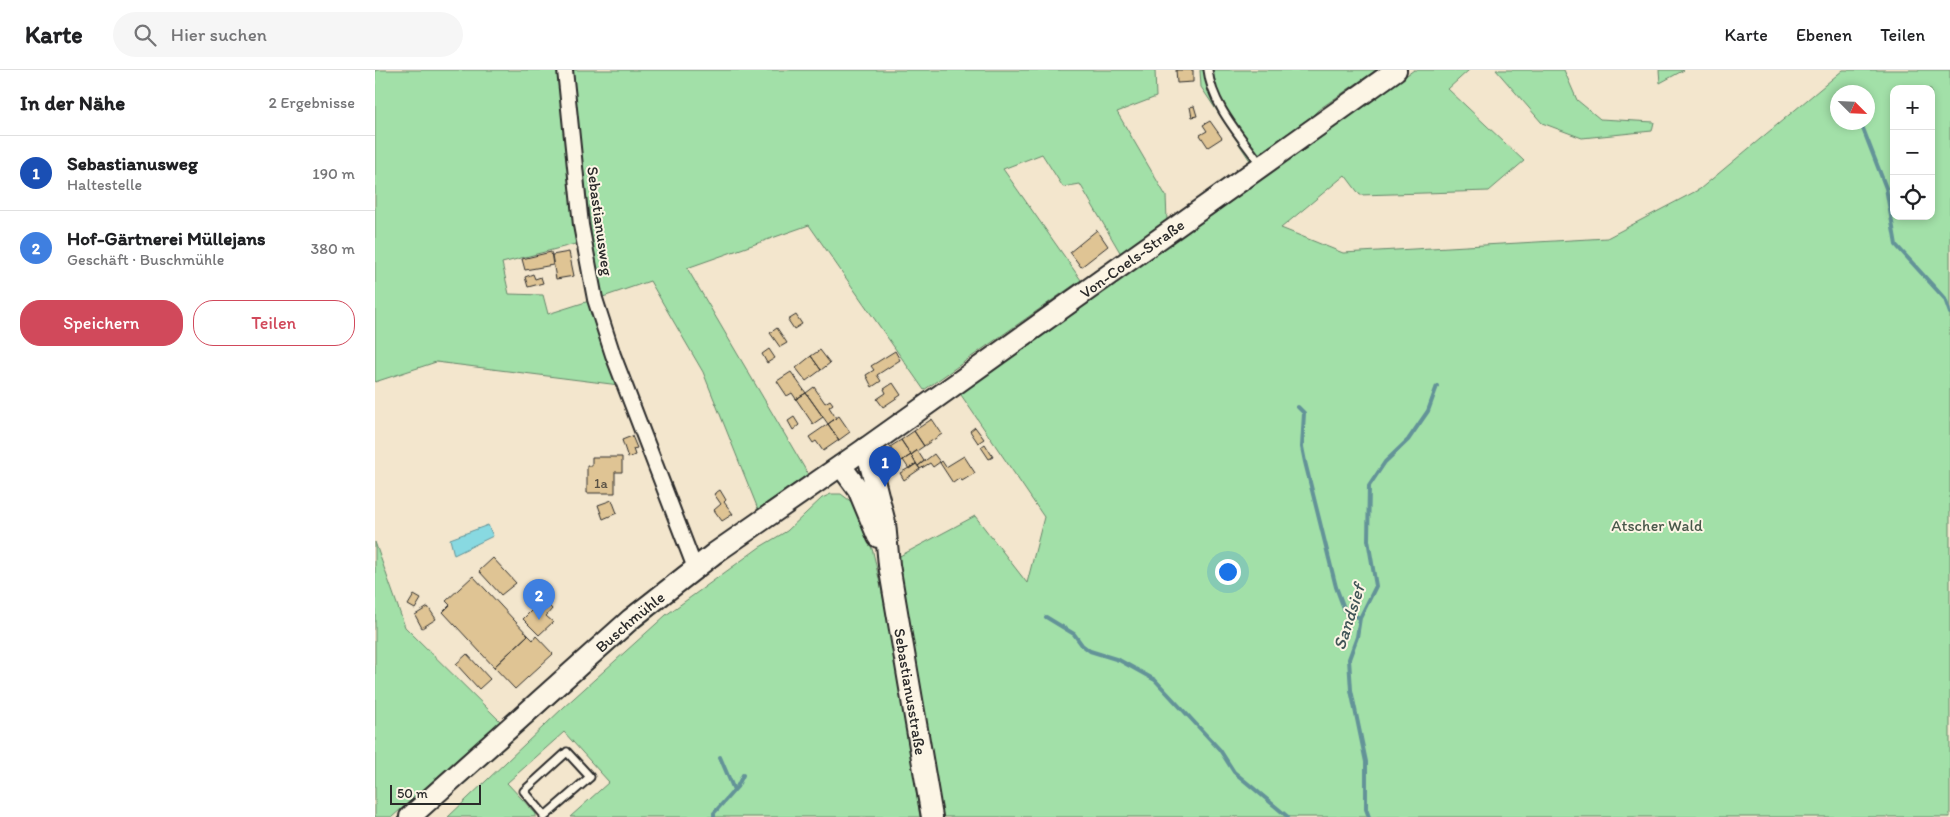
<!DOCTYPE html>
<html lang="de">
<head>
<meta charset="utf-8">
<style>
	:root { --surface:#fff; --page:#f6f6f6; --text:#202124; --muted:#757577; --line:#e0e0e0; --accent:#d1495b }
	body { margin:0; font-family:Itim,sans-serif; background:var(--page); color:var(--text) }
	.controls { position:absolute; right:15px; top:15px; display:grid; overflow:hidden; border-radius:10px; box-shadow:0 2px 8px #0003 }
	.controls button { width:45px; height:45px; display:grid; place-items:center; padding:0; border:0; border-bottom:1px solid var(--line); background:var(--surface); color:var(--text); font:25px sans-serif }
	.compass { position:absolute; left:1455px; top:15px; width:45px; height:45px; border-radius:50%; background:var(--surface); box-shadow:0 2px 8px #0003; rotate:114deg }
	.scale { position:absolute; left:15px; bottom:12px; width:91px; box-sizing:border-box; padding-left:5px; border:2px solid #2b2b2b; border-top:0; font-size:14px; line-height:18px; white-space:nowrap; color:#2b2b2b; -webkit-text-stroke:4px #fcf5e5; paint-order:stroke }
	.you { position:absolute; left:852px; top:501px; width:18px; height:18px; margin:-12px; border:4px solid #fff; border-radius:50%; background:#1a73e8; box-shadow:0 0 0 8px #1a73e833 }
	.badge { display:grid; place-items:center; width:32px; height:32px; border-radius:50%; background:var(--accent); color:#fff; font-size:16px; font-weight:700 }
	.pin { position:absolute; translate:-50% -41px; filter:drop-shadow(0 1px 2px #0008) }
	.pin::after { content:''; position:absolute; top:26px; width:18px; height:15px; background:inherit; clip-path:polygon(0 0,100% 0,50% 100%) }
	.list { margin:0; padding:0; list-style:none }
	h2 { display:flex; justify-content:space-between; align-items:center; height:65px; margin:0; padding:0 20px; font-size:21px }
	h2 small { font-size:16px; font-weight:400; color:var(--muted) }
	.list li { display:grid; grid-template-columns:32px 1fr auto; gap:15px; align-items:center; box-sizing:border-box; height:75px; padding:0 20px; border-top:1px solid var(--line) }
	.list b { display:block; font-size:19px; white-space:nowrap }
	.list p { margin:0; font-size:16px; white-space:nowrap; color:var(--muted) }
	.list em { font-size:16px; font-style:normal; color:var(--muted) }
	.actions { display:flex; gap:10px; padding:15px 20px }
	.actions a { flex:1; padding:11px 0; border:1px solid var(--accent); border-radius:20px; text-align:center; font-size:18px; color:var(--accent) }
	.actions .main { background:var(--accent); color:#fff }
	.icon { flex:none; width:28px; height:28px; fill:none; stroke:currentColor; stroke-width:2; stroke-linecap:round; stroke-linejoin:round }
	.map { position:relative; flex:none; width:1575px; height:747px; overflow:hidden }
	header { display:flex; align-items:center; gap:30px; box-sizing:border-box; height:70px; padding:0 25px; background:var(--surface); border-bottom:1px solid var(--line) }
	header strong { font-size:24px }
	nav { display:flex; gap:28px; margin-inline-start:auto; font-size:18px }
	.search { width:350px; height:45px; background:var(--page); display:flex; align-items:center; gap:12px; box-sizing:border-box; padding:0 18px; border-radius:28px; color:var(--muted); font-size:19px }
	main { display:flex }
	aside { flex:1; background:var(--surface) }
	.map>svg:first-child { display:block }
</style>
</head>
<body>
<header>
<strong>Karte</strong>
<div class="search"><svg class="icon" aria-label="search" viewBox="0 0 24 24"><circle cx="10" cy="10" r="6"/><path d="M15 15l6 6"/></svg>Hier suchen</div>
<nav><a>Karte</a><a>Ebenen</a><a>Teilen</a></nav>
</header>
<main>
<aside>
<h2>In der Nähe<small>2 Ergebnisse</small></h2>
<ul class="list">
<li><span class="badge" style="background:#1a4fb4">1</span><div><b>Sebastianusweg</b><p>Haltestelle</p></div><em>190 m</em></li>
<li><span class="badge" style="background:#3f7fe0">2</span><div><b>Hof-Gärtnerei Müllejans</b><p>Geschäft · Buschmühle</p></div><em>380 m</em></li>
</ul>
<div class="actions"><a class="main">Speichern</a><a>Teilen</a></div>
</aside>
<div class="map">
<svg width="1575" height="747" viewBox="0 0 1575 747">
	<rect width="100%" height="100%" fill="#f3e6cd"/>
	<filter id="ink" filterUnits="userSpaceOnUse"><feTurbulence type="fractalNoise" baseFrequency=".02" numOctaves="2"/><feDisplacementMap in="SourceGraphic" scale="10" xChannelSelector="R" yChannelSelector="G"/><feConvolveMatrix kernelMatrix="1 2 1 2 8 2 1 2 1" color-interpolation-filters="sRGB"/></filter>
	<g filter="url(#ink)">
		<path fill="#a2e0a8" stroke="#66866a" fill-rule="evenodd" d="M0 0H185L204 173 127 193 134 224 168 225 173 244 214 231 244 315 61 292 0 312Z
			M195 0H780L781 27 742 42 791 126 792 150 746 184 705 114 688 117 667 84 628 99 706 210 549 320 434 155 312 198 433 404 383 439 328 302 275 211 225 228Z
			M825 0H1001L943 40 937 46 886 82 876 92 826 17Z
			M1039 0H1094L1073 19 1149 91 1114 121 985 125 970 105 906 158 968 183 1232 168 1325 119 1468 0H1575V747H564L521 488 600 446 652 513 669 447 584 322ZM1519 19H1556V146H1519ZM1462 22H1492V52H1462Z
			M1121 0H1189L1202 30 1225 49 1279 52 1277 61 1207 68 1167 53Z
			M1284 0H1309L1285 13Z
			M456 424H466L482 436 498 482 518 571 545 747H195L234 712 189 662 132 713 161 744V747H73L189 637 291 545 385 477 412 461 447 428Z
			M0 472 30 557 125 651 17 747H0Z
			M322 507 323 510 260 561 89 714 105 695 256 559Z"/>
		<path fill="#88d9e1" stroke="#639398" d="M113 455 118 466 79 485 75 469Z"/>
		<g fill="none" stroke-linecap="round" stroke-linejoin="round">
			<path stroke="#639398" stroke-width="4" d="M1487 56 1511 118 1521 175 1570 229 1575 243
				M923 337 929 343 927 377 930 392 961 517 970 541 985 548
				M671 547 699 564 707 575 715 581 744 590 780 610 845 680 859 702 913 747
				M345 687 359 720
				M339 747V743L362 717 368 705
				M994 747 991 739V692L976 620 974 589 982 567 985 548 1001 516 993 470 994 416 1010 392 1033 370 1053 341 1062 316"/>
		</g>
		<path fill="#dfc494" stroke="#2b2b2b" d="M801 0H818V12L802 13Z
			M819 36 822 46 817 47 815 37Z
			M835 51 847 68 833 77 825 65 832 61 828 55Z
			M722 160 733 176 706 197 695 182Z
			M176 182 178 195 150 200 147 189Z
			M194 182 199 206 181 209 177 185Z
			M158 204 160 209 166 207 168 213 153 217 150 207Z
			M421 245 427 254 419 259 413 250Z
			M402 258 412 273 405 277 395 263Z
			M394 279 400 288 392 293 387 284Z
			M445 280 455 293 446 300 436 286Z
			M520 281 525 290 502 305 506 311 497 317 491 305 499 300 496 296Z
			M436 286 446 300 431 311 421 298Z
			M416 302 431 323 421 329 417 323 412 326 402 311Z
			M518 313 526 325 508 337 502 329 511 323 509 319Z
			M439 317 450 333 455 330 458 334 454 337 461 348 453 354 431 323Z
			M431 323 448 347 438 354 421 329Z
			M464 346 475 362 464 370 453 354Z
			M419 347 424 355 418 360 413 351Z
			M557 349 567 364 549 376 539 361Z
			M453 354 464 370 448 381 441 371 438 373 434 367Z
			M600 357 609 369 603 373 595 361Z
			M539 361 549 376 536 385 526 370Z
			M257 366 262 378 258 379 260 385 253 388 247 370Z
			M526 370 536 385 525 392 515 377Z
			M610 374 618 387 614 389 606 377Z
			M542 380 549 391 543 396 536 385Z
			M559 384 565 392 558 397 555 393 545 399 543 396Z
			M536 385 541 394 534 399 528 390Z
			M589 386 600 403 587 411 585 408 578 413 565 393 567 391 571 397Z
			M217 387H247V402H240V423H212V396H217Z
			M541 394 545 399 529 410 525 403Z
			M345 420 351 430 349 432 358 444 347 451 339 440 346 434 339 424Z
			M237 430 242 443 228 449 223 435Z
			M118 488 141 513 126 525 104 501Z
			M98 506 153 565 119 597 68 542 75 535 71 531Z
			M39 525 46 529 40 539 33 535Z
			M168 529 177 539 171 546 178 552 164 565 148 549Z
			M53 537 61 549 47 558 40 545Z
			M153 565 158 570 161 566 178 584 140 619 119 597Z
			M92 584 115 609 104 619 81 594Z"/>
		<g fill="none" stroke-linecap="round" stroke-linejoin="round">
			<defs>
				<path id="lane" d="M833 0C837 36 866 66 886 95
					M169 747 215 707 192 682 149 721 170 746"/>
				<path id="street" d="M190 0 206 155 220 229 238 285 320 498"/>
				<g id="secondary">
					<path id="s1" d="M491 378 510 453 514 495 557 747"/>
					<path d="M466 396 483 419 503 467"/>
					<path id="s2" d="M35 747 256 549 340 483 491 378 1021 0"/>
				</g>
			</defs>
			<use href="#lane" stroke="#2b2b2b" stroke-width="11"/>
			<use href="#street" stroke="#2b2b2b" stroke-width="18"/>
			<use href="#secondary" stroke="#2b2b2b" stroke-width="24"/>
			<use href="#lane" stroke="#fcf5e5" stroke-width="7"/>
			<use href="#street" stroke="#fcf5e5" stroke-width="14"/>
			<use href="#secondary" stroke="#fcf5e5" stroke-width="20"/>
		</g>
	</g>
	<g text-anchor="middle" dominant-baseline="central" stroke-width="4" stroke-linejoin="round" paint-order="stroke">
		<g font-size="14" fill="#585145">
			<text x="226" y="413">1a</text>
		</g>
		<g font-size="16" fill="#2b2b2b" stroke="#fcf5e5">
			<text transform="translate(225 151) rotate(82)">Sebastianusweg</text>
			<text stroke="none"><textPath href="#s2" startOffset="914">Von-Coels-Straße</textPath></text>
			<text stroke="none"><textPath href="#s2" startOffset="294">Buschmühle</textPath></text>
			<text stroke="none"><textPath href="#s1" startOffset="248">Sebastianusstraße</textPath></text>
		</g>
		<g font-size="16" fill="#49584a" stroke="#fcf5e5">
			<text x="1282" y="455">Atscher Wald</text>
		</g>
		<g font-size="18" font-style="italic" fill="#425658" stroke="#fcf5e5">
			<text transform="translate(974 547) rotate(-72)">Sandsief</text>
		</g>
	</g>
</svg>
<div class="controls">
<button>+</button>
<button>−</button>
<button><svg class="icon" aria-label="locate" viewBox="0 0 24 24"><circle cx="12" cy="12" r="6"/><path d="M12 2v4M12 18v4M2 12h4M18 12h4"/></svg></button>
</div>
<svg class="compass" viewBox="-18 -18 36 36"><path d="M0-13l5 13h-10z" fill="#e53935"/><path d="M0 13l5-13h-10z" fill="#757577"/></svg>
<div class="scale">50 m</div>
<div class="you"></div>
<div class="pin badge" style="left:510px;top:417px;background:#1a4fb4">1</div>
<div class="pin badge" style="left:164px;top:550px;background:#3f7fe0">2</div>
</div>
</main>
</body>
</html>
